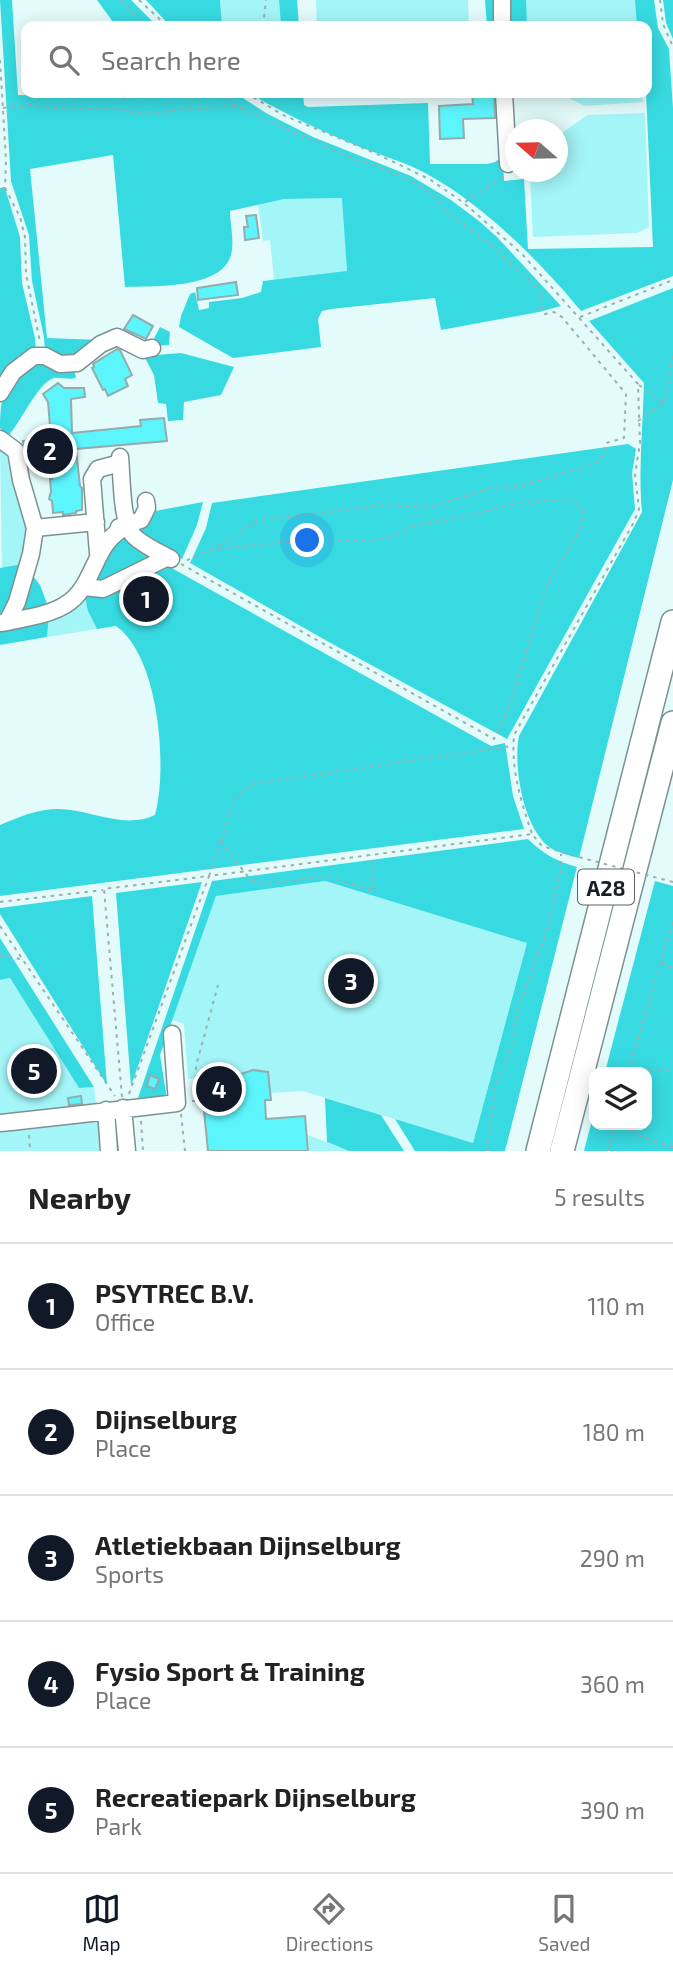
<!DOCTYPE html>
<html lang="en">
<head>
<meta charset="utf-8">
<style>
	:root { --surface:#fff; --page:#f2f2f2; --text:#222; --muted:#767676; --line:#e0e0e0; --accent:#111827 }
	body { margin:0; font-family:"Exo 2",sans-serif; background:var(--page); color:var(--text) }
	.controls { position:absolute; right:21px; bottom:21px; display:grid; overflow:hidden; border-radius:14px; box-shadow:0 4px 18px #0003 }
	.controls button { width:63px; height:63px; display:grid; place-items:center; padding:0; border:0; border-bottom:2px solid var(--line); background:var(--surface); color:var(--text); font:35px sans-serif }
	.compass { position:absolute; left:505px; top:119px; width:63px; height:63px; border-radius:50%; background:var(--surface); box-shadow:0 4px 18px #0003; rotate:290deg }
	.you { position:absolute; left:308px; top:541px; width:24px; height:24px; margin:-18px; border:5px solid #fff; border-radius:50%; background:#1a73e8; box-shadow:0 0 0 10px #1a73e833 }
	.badge { display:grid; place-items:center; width:46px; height:46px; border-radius:50%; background:var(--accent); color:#fff; font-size:23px; font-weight:700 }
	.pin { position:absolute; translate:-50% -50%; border:4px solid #fff; box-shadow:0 2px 7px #0006 }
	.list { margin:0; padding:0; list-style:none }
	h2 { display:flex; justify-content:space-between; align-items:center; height:91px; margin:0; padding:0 28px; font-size:30px }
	h2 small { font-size:23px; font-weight:400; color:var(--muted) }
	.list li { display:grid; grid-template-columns:46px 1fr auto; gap:21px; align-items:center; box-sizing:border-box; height:126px; padding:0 28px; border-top:2px solid var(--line) }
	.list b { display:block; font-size:26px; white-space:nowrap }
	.list p { margin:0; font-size:23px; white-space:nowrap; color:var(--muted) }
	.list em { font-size:23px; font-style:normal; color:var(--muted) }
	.icon { flex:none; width:38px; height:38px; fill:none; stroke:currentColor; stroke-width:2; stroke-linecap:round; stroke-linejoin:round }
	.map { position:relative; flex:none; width:673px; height:1151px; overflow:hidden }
	.search { position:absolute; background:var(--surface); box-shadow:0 4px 18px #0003; left:21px; right:21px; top:21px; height:77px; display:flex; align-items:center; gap:18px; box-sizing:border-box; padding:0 24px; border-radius:14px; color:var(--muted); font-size:26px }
	.sheet { height:721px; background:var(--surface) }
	nav { display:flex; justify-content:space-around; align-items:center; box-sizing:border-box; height:98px; border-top:2px solid var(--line); background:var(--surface); font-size:19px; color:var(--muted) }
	nav a { display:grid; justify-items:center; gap:4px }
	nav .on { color:var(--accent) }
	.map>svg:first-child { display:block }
</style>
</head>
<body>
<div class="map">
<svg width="673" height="1151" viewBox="0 0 673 1151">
	<rect width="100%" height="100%" fill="#e4fbfc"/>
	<path fill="#a4f5f8" d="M220 0H279L281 26H222Z
		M316 0H468L469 26H317Z
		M517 0H636L637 26H518Z
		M558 93H642L643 102 585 106Z
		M645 113 649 227 637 233 533 237 530 178 532 172H558V136L587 115Z
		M343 198 347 272 274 280 270 240 263 241 258 204 284 199Z
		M0 449 10 459 15 491 28 526 23 564 2 569Z
		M84 593 91 617 97 629 47 637 49 616Z
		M324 881 527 943 473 1143 303 1091 270 1093 268 1072 256 1070V1074L250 1071 238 1075 188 1079 184 1024 172 1020 216 896Z
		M10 978 79 1088 94 1087 101 1151H0V980Z
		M308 1135 349 1151H309Z"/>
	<path fill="#38dae1" d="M0 0H12L18 95 166 98 163 93H235L266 113 313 137 411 176 451 200 479 221 497 237 561 306 539 312 441 330 435 298 331 309 322 311 318 319 321 347 233 358 179 327 181 316 190 294 195 292 199 310 209 308V302L242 298 261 292 263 281 347 271 342 198 284 199 230 211C230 225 236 247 229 260 215 289 151 286 125 287L113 155 30 169 47 338 102 340 72 359 45 353 44 337 32 281 29 235 11 181Z
		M97 0H131L157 26H116Z
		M146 0H220L222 26H170Z
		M279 0H297L299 26H281Z
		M485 0H497L498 26H487Z
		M506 0H526L527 26H507Z
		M635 0H654L658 28 669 49 673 108V276L581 311C539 260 475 196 415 168 397 160 378 154 360 147 322 131 284 114 249 93H303L304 105 308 107 428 103 430 164H487L495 162 503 156 504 181 524 179 528 249 653 247 646 93 647 26H637Z
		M663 0H673V39L666 23Z
		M0 188H5L20 237 22 283 35 338 36 352 0 382Z
		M673 288V480L579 858C568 855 557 853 548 846 523 826 513 765 519 736L642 512C638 469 643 426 644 383L589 321Z
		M160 327 170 332 169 345 150 346Z
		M181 353 234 367 221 395 184 402 183 420 168 421 166 404 158 403 154 375 144 356Z
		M37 362 74 368 76 378C69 380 61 377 54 378 38 382 20 424 8 436L0 428C0 388 7 386 37 362Z
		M628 444 636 449 632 473 635 509 507 739 327 641 190 563 206 528 212 503Z
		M203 502 197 525 182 559 140 534 150 512Z
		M121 535 159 556 99 584 94 578Z
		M23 564 11 602 0 619V568Z
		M168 566 491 746 505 743 513 796 524 829 0 896V825C19 817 37 809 58 809 89 809 124 830 155 815 168 767 159 656 116 626L97 629 88 611 84 593 108 592Z
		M30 572 40 585 48 606 16 616Z
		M49 616 47 637 0 645V629Z
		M528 839C543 854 556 861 577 867L505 1151H415L395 1119 473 1143 527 943 325 881 216 896 160 1055 167 1099 137 1101 212 881Z
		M655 881 673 886V1151H584L594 1112V1125H647V1072H605Z
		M202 882 131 1086 116 893Z
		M92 896 107 1085 0 914V908Z
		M0 938 94 1087 79 1088 10 978 0 980Z
		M325 1098 381 1115 404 1151H349L327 1142Z"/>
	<path fill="#5cf5fc" stroke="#95abac" stroke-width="2" d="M472 93H494L495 118 463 119 464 138 440 139 439 106 473 104Z
		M256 215 259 238 245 240 244 227H248L246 216Z
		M236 282 238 295 198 300 197 288Z
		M133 315 153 326 146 339 124 329Z
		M117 349 120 350 132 375 125 379 128 386 108 396 105 389 103 390 92 368 94 367 93 364Z
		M58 383 64 388H84L85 397 71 399 72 433 141 426 140 420 164 418 167 441 76 449 80 486 82 488V510L76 511V513L63 515V512L53 513 52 501 49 499 51 491 50 479H52L50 452 27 454 23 441 51 438 48 402 43 394Z
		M156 583 159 603 167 601 168 613 158 614 159 623 147 624 144 602 131 604 130 596 148 593 147 584Z
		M253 1070 268 1072 271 1100H265L266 1119 305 1116 308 1151H208L204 1111 209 1110 200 1090 201 1078 238 1075Z
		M150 1075 159 1079 155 1089 147 1086Z
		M81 1096 82 1104 69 1105 68 1098Z"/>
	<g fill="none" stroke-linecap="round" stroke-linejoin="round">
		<defs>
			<path id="minor" d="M502 0V26
				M504 93 508 164
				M0 393 13 372 34 356H45L60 364 77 363 101 344 117 337 143 350 152 348
				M0 439 16 451 21 480 35 528 31 554 17 602 7 622 0 623
				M120 457C122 477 121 521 133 535 142 545 159 552 171 559
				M119 527 141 520 147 508 146 501
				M35 528 96 522
				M98 553 92 479 98 469 120 463
				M83 587 103 589 168 557
				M7 622C25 618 49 615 65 605 97 586 92 541 128 526
				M123 1108 127 1151
				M106 1110 109 1151
				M0 1123C59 1117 118 1110 177 1103L172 1034"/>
			<path id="highway" d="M538 1151 673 622
				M562 1151 673 723"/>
		</defs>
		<use href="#minor" stroke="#7c9292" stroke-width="19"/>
		<use href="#highway" stroke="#7c9292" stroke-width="26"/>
		<path stroke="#9cafaf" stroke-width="2" stroke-dasharray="3.5 5" stroke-linecap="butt" d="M121 0 144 26
			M139 0 167 26
			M660 0 663 24 673 47
			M263 26 266 0
			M0 60 6 160 5 188H0
			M219 93 235 105
			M246 93 285 116 375 153 431 180 464 203 522 254 638 384 640 443 635 475 639 509 634 522 514 735C511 771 521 801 532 834
			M3 108 30 105 54 108H112L124 111 146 113 236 106 352 158 383 168 414 183 434 196 449 214 490 244 536 287 543 296 539 305 545 314 554 312 562 317 626 394 624 438 606 443 600 462 518 487 487 489 430 507 387 505 259 520 213 549
			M188 108 194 93
			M5 188 20 217 25 237 26 274 40 342
			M465 202 504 176
			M580 317 673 280
			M639 385 663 402
			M638 421 664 403 673 352
			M181 564 494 739 511 702 546 587 582 526 584 512 579 505 567 499 516 503 476 514 411 527 392 536 370 541 310 540 213 549 183 562
			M221 841 234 799 251 784 512 746
			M0 902 103 890
			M0 926 115 1096
			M0 955 20 959
			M662 962 673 969
			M628 1072 673 920
			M640 1072 673 1069
			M129 1094 209 876 532 834 542 846 571 855
			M122 1097 104 889 209 876 221 842 250 879 267 884 325 876 374 891 371 855
			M192 1101H195L196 1066 218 985
			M181 1114 185 1151
			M141 1121 143 1151
			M624 1125 641 1137 673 1147
			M29 1135 30 1151
			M487 1151 495 1087 510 1052 520 1003 546 933 561 868V854
			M608 1151 615 1125"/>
		<use href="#minor" stroke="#fff" stroke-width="16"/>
		<use href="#highway" stroke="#fff" stroke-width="23"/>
		<path stroke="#9cafaf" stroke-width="2" stroke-dasharray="3.5 5" stroke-linecap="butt" d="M571 855 673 882"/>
	</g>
	<g text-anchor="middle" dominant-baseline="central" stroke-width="6" stroke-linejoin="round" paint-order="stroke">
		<rect fill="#fff" stroke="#5d6363" stroke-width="2" x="578" y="869.5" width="56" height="35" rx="5"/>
		<g font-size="21" font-weight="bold" fill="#172020">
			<text x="606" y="887">A28</text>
		</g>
	</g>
</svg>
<div class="controls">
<button><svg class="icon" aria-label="layers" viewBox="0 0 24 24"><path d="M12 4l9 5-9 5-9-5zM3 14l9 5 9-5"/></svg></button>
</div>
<svg class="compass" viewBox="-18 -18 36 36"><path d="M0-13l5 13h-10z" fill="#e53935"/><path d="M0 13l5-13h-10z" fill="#767676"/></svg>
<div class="you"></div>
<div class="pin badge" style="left:146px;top:599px">1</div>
<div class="pin badge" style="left:50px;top:451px">2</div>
<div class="pin badge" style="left:351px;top:981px">3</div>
<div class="pin badge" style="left:219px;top:1089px">4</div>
<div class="pin badge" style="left:34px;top:1071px">5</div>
<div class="search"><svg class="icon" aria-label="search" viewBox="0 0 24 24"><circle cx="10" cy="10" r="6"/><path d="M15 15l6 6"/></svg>Search here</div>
</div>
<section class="sheet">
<h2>Nearby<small>5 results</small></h2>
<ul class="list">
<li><span class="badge">1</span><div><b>PSYTREC B.V.</b><p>Office</p></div><em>110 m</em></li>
<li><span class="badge">2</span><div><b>Dijnselburg</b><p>Place</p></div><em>180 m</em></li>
<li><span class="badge">3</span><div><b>Atletiekbaan Dijnselburg</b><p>Sports</p></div><em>290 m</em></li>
<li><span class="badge">4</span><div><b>Fysio Sport &amp; Training</b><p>Place</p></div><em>360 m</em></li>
<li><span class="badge">5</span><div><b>Recreatiepark Dijnselburg</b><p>Park</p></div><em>390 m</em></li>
</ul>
</section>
<nav>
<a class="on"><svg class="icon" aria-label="map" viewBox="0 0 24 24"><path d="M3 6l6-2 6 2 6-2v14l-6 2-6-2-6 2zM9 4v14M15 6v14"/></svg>Map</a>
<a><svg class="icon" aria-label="directions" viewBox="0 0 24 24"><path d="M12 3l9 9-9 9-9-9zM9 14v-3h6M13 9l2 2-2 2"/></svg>Directions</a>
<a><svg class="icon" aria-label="saved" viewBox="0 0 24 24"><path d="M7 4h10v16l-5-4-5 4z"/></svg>Saved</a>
</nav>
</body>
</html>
